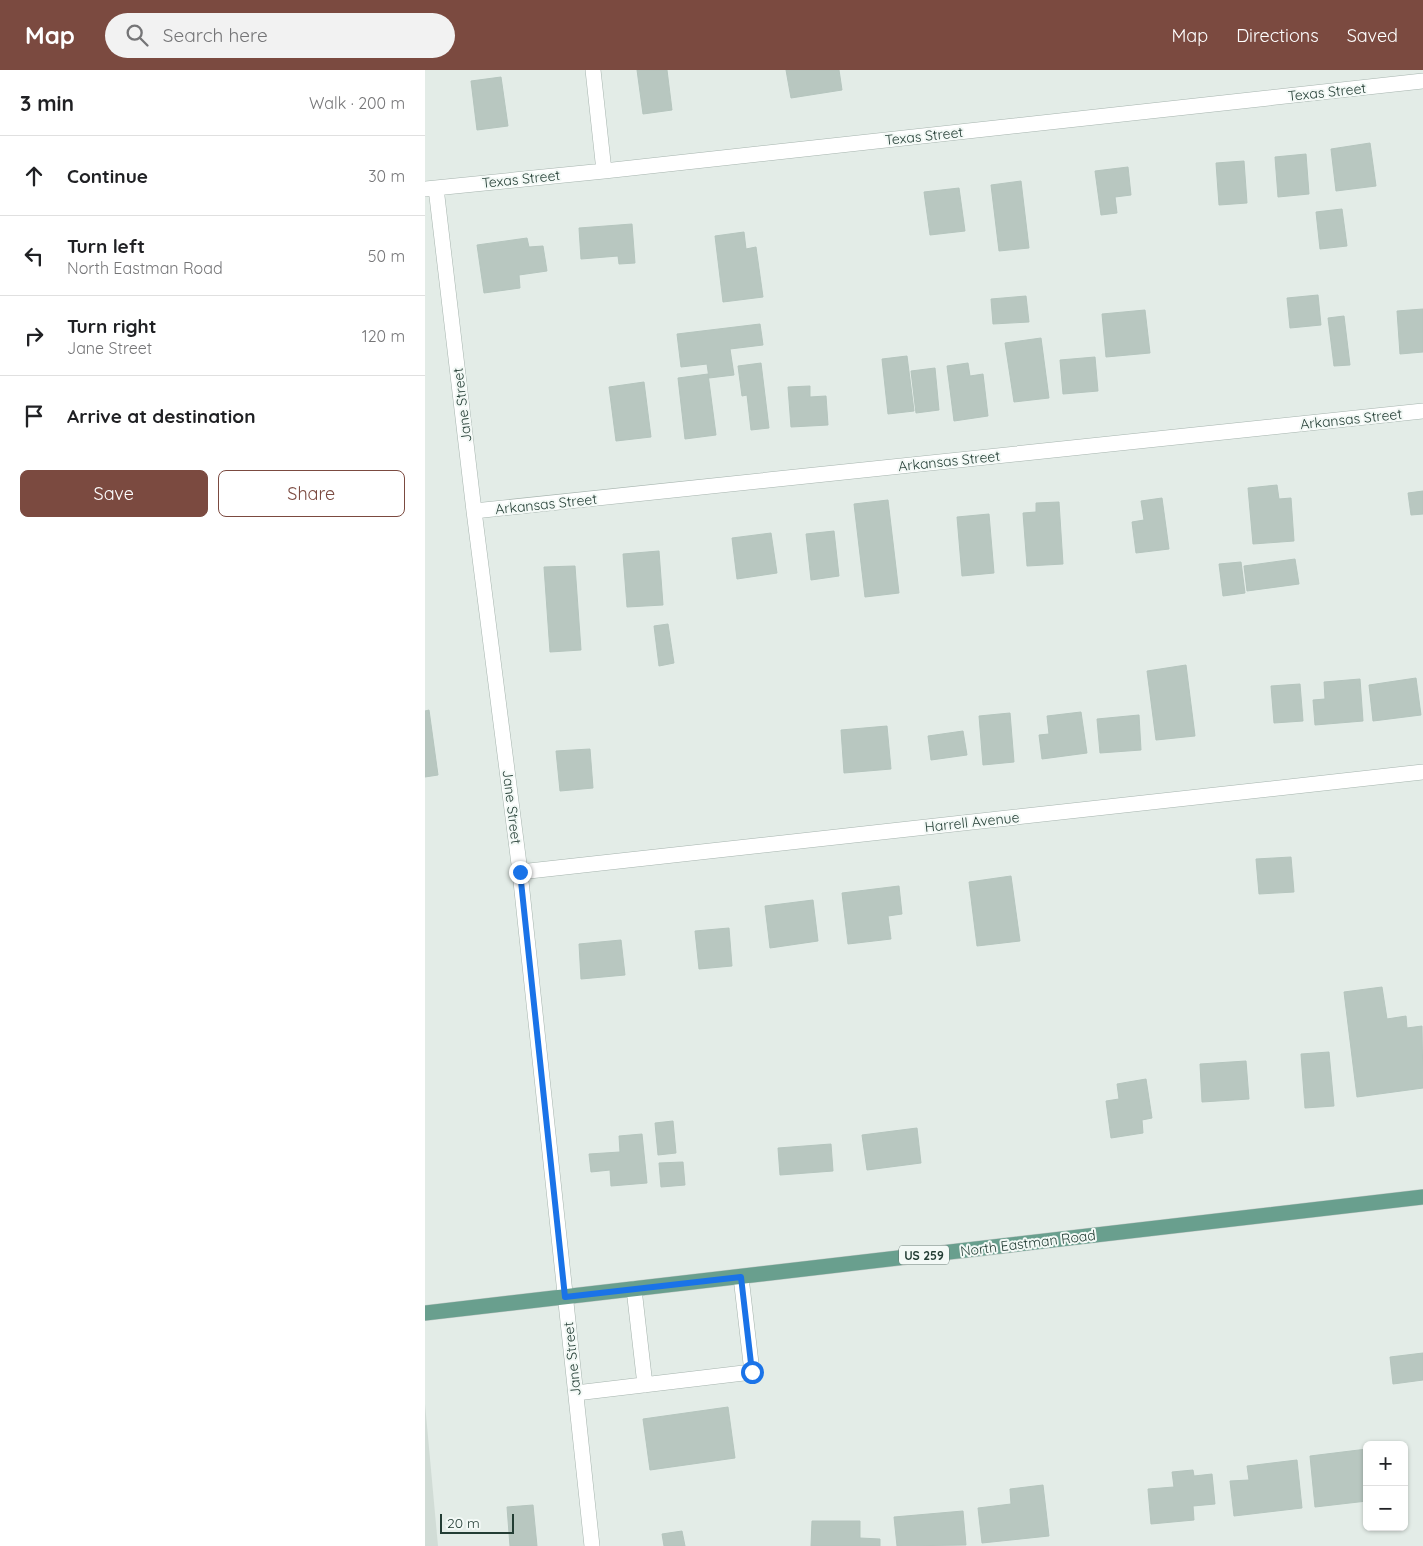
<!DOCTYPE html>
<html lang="en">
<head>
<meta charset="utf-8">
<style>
	:root { --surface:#fff; --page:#f2f2f2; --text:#202124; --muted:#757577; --line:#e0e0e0; --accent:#7b4a40 }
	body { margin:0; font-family:Quicksand,sans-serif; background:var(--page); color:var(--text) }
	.controls { position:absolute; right:15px; bottom:15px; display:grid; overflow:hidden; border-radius:8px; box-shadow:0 1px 4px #0004 }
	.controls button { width:45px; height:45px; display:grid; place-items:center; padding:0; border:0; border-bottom:1px solid var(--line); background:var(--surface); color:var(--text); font:25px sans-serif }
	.scale { position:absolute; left:15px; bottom:12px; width:74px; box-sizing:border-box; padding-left:5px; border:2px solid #233d34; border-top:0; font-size:14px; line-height:18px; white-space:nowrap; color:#233d34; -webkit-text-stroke:4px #f3f9f6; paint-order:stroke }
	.stop { position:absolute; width:15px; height:15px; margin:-11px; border:4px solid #1a73e8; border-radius:50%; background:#fff }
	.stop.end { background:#1a73e8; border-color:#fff; box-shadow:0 1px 5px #0008 }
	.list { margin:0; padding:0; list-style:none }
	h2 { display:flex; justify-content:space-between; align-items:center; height:65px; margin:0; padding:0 20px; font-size:21px }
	h2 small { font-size:16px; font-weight:400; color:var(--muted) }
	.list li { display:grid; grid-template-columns:32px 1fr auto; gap:15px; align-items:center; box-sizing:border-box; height:80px; padding:0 20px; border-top:1px solid var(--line) }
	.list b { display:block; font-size:19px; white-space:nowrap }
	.list p { margin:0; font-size:16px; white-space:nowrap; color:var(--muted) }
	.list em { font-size:16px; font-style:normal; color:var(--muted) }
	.actions { display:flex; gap:10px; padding:15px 20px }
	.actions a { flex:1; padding:11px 0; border:1px solid var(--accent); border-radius:8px; text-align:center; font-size:18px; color:var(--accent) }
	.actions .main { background:var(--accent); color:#fff }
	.icon { flex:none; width:28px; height:28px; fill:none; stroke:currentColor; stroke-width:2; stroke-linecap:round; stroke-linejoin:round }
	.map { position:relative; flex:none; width:998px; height:1476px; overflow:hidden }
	header { display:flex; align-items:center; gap:30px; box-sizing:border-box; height:70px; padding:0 25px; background:var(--accent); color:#fff }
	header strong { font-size:24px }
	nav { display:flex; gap:28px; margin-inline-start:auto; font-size:18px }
	.search { width:350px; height:45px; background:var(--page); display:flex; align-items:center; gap:12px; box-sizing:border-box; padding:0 18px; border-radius:28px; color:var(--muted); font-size:19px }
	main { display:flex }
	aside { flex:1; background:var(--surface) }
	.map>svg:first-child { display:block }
</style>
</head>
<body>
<header>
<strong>Map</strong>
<div class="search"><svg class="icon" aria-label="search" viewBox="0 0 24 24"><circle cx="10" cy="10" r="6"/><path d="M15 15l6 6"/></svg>Search here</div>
<nav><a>Map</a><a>Directions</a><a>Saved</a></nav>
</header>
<main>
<aside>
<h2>3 min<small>Walk · 200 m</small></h2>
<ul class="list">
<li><svg class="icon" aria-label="ahead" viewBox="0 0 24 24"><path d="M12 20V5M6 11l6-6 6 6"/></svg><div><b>Continue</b></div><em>30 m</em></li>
<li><svg class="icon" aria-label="left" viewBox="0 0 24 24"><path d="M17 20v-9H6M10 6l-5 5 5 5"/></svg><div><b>Turn left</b><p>North Eastman Road</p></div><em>50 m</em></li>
<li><svg class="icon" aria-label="right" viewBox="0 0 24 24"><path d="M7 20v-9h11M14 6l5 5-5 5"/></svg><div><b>Turn right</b><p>Jane Street</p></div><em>120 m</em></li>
<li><svg class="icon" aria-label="arrive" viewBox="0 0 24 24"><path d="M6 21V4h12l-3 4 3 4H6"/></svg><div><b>Arrive at destination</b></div></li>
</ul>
<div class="actions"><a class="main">Save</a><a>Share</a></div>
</aside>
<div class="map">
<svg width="998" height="1476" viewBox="0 0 998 1476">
	<rect width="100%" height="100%" fill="#e3ece7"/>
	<path fill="#d1dcd6" d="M0 1334 13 1476H0Z"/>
	<path fill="#b8c7c0" stroke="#b5c5be" d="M212 0H242L247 40 218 44Z
		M361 0H414L417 20 366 28Z
		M76 7 83 56 52 60 46 11Z
		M945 73 951 116 911 121 906 79Z
		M881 84 884 124 853 127 850 87Z
		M819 91 822 133 794 135 791 93Z
		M703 97 706 125 690 127 692 143 676 145 670 101Z
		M596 111 604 178 574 181 566 115Z
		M534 118 540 161 505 165 499 122Z
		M917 139 922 176 895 179 891 142Z
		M207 154 210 193 194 194 193 186 156 189 154 158Z
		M319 162 321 179 331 177 338 227 298 232 290 166Z
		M102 168 104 177 118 176 122 201 94 205 95 218 59 223 52 175Z
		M893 225 896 255 865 258 862 228Z
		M601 226 604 252 568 254 566 229Z
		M998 239V282L975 284 972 241Z
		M720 240 725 283 681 287 677 244Z
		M919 246 925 295 909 296 903 248Z
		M335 254 338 275 305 279 309 305 284 308 282 294 256 297 252 264Z
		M616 268 624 328 589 332 580 273Z
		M482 286 489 341 463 344 457 289Z
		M670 287 673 321 638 324 635 290Z
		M336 293 344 358 326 360 322 325 317 326 313 296Z
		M543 293 545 306 558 304 563 346 529 351 522 296Z
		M510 298 514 340 491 343 486 301Z
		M283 304 291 365 260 369 253 308Z
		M219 312 226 367 191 371 184 317Z
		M385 316V327L401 326 403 355 366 357 363 317Z
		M852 415 854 429 866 428 869 471 828 474 823 418Z
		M998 421V444L986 445 983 423Z
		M737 428 744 479 711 483 707 452 719 450 716 431Z
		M463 430 474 523 440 527 429 434Z
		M634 432 638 494 602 496 598 443 611 442V433Z
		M564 444 569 503 537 506 532 447Z
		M409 461 414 506 386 510 381 464Z
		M346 463 352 503 312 509 307 468Z
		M234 481 238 535 202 537 198 484Z
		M870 489 874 514 822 521 819 496Z
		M816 492 820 523 798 526 794 494Z
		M150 496 156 580 125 582 119 497Z
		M243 554 249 593 234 596 229 556Z
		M761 595 770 666 731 670 722 601Z
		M991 608 996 645 948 651 944 615Z
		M935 609 938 651 890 655 888 630 900 629 899 612Z
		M875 614 878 651 849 653 846 616Z
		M4 640 13 705 0 707V641Z
		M656 642 662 683 617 689 614 665 624 664 622 646Z
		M585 643 589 692 558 695 554 646Z
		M714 645 716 680 675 683 672 649Z
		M462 656 466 699 419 703 416 660Z
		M538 661 542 685 506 690 503 666Z
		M165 679 168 718 135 721 131 681Z
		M866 787 869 822 834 824 831 789Z
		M586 806 595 871 552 876 544 812Z
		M474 816 477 844 463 846 466 869 423 874 417 823Z
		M388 830 393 871 345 878 340 836Z
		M304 858 307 896 274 899 270 861Z
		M196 870 200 905 156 909 154 874Z
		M957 917 962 949 981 946 982 958 997 956 998 1018 932 1027 919 922Z
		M904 982 909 1036 880 1038 876 984Z
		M821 991 824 1029 777 1032 775 994Z
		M721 1009 727 1048 717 1050 718 1063 686 1068 681 1031 694 1029 692 1014Z
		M248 1051 251 1083 233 1085 230 1053Z
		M492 1058 496 1093 442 1100 437 1065Z
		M217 1064 222 1113 186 1116 185 1100 166 1102 164 1084 195 1082 194 1066Z
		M406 1074 408 1101 355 1105 353 1078Z
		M258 1092 260 1115 236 1117 234 1093Z
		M998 1283V1310L968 1314 965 1287Z
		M303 1337 310 1388 225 1400 218 1349Z
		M942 1379V1431L890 1437 885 1386Z
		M872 1390 877 1438 809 1446 805 1411 824 1410 822 1396Z
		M768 1400 769 1406 787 1404 790 1434 768 1436 769 1450 726 1454 723 1419 749 1417 747 1402Z
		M618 1415 624 1466 557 1473 553 1438 586 1434 585 1419Z
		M108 1435 112 1476H85L82 1437Z
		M538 1441 541 1475 472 1476 469 1447Z
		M387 1451H435V1468L455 1469V1476H386Z
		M257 1461 260 1476H239L237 1464Z"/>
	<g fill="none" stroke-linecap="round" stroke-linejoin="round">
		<defs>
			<path id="minor" d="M168 0 179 101
				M11 118 49 441 95 802 167 1476
				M0 119 179 101 998 11
				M49 441 998 341
				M95 802 998 702
				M209 1219 220 1315
				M151 1323 327 1302 316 1207"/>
			<path id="major" d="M0 1243 998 1127"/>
		</defs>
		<use href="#minor" stroke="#a6b4ae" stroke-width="16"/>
		<use href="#major" stroke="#c1c9c6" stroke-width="16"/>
		<use href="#minor" stroke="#fff" stroke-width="15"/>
		<use href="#major" stroke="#699f8e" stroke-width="15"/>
	</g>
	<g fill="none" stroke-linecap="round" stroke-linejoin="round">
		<path stroke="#1a73e8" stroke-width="6" d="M95 802 140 1227 316 1207 327 1302"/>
	</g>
	<g text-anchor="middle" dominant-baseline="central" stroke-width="4" stroke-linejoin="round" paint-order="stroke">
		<rect fill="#f3f9f6" stroke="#61756e" stroke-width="1" x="474" y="1175.5" width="50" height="19" rx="4"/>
		<g font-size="12" font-weight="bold" fill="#233d34">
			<text x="499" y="1185">US 259</text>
		</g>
		<g font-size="14" fill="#233d34" stroke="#f3f9f6">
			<text transform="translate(902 22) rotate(-6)">Texas Street</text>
			<text transform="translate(499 66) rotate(-6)">Texas Street</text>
			<text transform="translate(96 109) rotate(-6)">Texas Street</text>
			<text transform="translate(37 335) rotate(-97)">Jane Street</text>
			<text transform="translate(926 349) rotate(-6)">Arkansas Street</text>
			<text transform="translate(524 391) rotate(-6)">Arkansas Street</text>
			<text transform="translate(121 434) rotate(-6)">Arkansas Street</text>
			<text transform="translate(87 737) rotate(83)">Jane Street</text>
			<text transform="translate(547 752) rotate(-6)">Harrell Avenue</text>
			<text transform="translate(603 1173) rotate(-7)">North Eastman Road</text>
			<text transform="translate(147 1289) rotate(-96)">Jane Street</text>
		</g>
	</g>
</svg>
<div class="controls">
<button>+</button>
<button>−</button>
</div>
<div class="scale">20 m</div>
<div class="stop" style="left:327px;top:1302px"></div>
<div class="stop end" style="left:95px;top:802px"></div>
</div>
</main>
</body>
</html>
